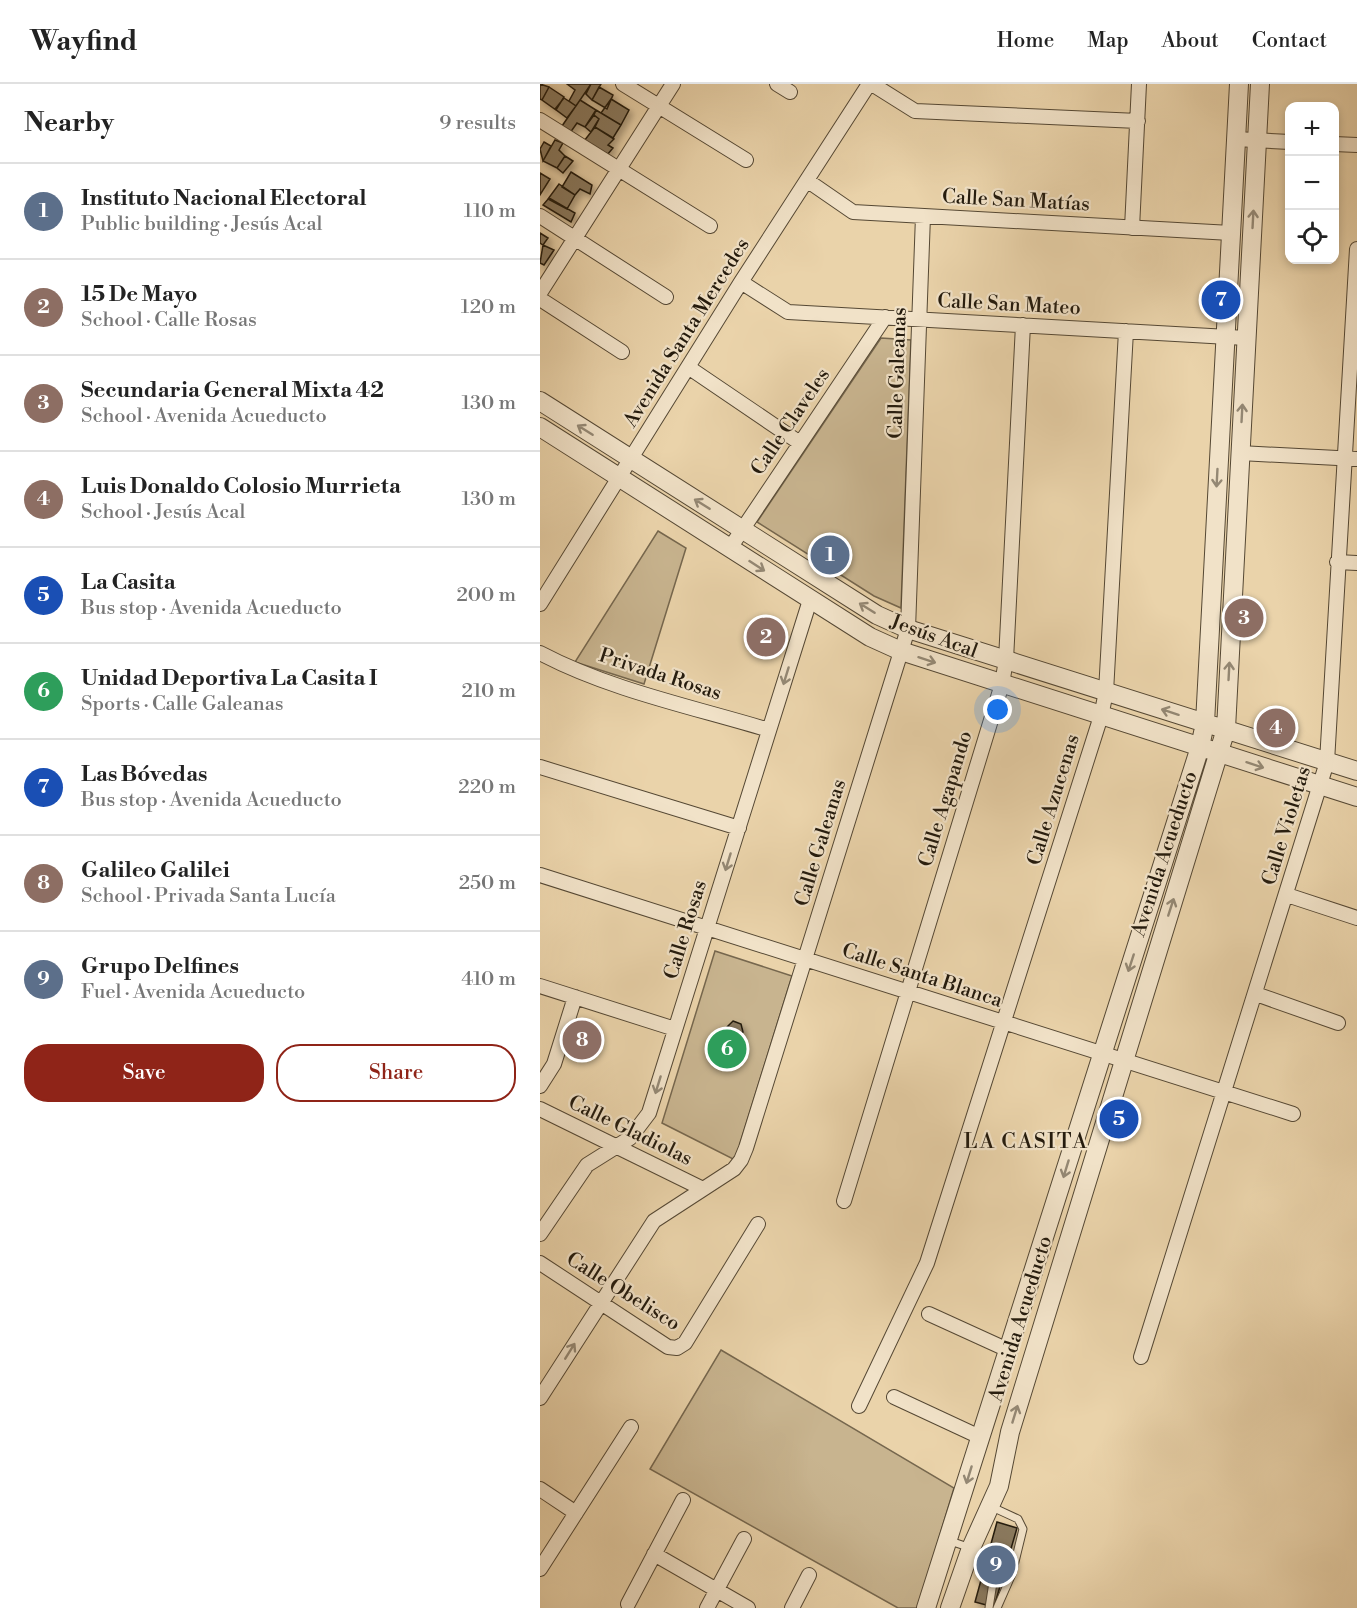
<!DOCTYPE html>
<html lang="en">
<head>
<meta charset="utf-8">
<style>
	:root { --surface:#fff; --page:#f2f2f2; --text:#222; --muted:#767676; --line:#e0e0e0; --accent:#8f2418 }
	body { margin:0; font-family:"Libre Bodoni",serif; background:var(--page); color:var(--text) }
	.controls { position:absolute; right:18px; top:18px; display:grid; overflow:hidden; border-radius:12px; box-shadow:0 3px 9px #0003 }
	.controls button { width:54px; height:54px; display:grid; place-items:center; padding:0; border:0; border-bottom:2px solid var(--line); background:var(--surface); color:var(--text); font:30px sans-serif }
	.you { position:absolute; left:458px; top:626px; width:21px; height:21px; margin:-15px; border:4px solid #fff; border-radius:50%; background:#1a73e8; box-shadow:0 0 0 9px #1a73e833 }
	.badge { display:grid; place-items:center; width:39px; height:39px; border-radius:50%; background:var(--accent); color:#fff; font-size:20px; font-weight:700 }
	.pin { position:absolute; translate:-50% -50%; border:3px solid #fff; box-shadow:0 2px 6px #0006 }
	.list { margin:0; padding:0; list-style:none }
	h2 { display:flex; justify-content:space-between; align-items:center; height:78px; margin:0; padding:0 24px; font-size:26px }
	h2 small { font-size:20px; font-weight:400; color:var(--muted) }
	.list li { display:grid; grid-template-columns:39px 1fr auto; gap:18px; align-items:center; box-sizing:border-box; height:96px; padding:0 24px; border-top:2px solid var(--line) }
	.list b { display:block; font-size:22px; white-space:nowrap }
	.list p { margin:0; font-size:20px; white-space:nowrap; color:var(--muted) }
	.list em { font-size:20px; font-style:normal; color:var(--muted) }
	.actions { display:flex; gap:12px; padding:18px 24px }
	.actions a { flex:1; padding:14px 0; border:2px solid var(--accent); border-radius:24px; text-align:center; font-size:21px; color:var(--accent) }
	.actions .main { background:var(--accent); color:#fff }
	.icon { flex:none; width:33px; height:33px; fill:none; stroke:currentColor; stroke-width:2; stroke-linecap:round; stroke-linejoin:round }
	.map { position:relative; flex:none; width:817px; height:1524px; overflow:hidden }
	header { display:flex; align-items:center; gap:36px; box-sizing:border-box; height:84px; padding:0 30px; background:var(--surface); border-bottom:2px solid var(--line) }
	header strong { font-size:28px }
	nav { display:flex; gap:33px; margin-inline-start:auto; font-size:21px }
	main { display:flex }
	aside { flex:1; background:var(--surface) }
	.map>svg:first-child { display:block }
</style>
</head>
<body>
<header>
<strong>Wayfind</strong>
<nav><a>Home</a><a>Map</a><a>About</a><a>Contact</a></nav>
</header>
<main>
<aside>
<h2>Nearby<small>9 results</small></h2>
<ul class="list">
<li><span class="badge" style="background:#5c6f8a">1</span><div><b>Instituto Nacional Electoral</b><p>Public building · Jesús Acal</p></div><em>110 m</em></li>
<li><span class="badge" style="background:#8d6e63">2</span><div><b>15 De Mayo</b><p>School · Calle Rosas</p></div><em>120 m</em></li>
<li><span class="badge" style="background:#8d6e63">3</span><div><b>Secundaria General Mixta 42</b><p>School · Avenida Acueducto</p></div><em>130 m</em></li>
<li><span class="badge" style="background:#8d6e63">4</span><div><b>Luis Donaldo Colosio Murrieta</b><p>School · Jesús Acal</p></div><em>130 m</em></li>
<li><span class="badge" style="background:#1a4fb4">5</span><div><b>La Casita</b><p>Bus stop · Avenida Acueducto</p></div><em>200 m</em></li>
<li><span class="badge" style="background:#2e9e5b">6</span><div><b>Unidad Deportiva La Casita I</b><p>Sports · Calle Galeanas</p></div><em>210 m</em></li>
<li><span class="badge" style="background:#1a4fb4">7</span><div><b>Las Bóvedas</b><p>Bus stop · Avenida Acueducto</p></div><em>220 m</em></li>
<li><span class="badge" style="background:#8d6e63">8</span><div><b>Galileo Galilei</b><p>School · Privada Santa Lucía</p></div><em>250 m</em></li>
<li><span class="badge" style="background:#5c6f8a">9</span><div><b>Grupo Delfines</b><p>Fuel · Avenida Acueducto</p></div><em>410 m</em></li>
</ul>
<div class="actions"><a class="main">Save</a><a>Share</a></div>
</aside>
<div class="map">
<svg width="817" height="1524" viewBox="0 0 817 1524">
	<defs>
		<filter id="shadow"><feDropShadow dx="4" dy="4" stdDeviation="3" flood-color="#0004"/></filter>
	</defs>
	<rect width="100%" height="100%" fill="#ead3aa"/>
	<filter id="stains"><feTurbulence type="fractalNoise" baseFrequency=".00333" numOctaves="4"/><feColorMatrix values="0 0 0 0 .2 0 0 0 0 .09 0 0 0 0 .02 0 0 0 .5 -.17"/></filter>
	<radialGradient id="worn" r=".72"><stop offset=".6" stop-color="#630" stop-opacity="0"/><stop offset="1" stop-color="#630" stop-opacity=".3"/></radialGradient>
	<path fill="#c8b48f" stroke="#76674e" stroke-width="1.5" d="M341 254 371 256 361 524 334 512 217 438Z
		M118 447 146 464 104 600 35 578Z
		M175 867 252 892 195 1076 122 1039Z
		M181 1266 414 1404 378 1524H358L110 1385Z"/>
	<path fill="#8a7a5f" stroke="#231a0d" stroke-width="1.5" filter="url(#shadow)" d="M0 0 9 3 2 16 0 15Z
		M27 0H51L36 22 29 17 35 6Z
		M51 0H61L52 16 46 10Z
		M9 3 24 13 16 26 2 16Z
		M59 3 73 11 67 25 52 16Z
		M24 14 36 22 27 34 15 25Z
		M71 15 89 26 81 41 61 29Z
		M40 16 56 26 45 43 37 39 30 49 22 42Z
		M56 26 81 41 73 54 55 43 59 35 54 31Z
		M54 31 59 35 51 48 45 43Z
		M55 43 74 55 68 61 73 64 67 71 44 57Z
		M15 56 23 59 19 66 25 72 17 84 3 77Z
		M4 58 11 62 3 77 0 65Z
		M25 72 33 77 23 89 17 84Z
		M31 88 52 101 50 110 40 105 35 111 22 103Z
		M0 89 10 95 0 111Z
		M19 100 35 111 27 125 8 115Z
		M9 114 35 129 31 138 3 121Z
		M0 149 8 154 3 161 0 159Z
		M3 161 14 166 4 181 0 179Z
		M193 937 201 940 203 948 197 954 188 951 187 943Z
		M457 1438 477 1444 454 1523 435 1518Z"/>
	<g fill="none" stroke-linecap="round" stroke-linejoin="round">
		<defs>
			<path id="service" d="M452 1423 478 1435 483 1445 472 1490 457 1524
				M410 1457 431 1464 450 1475 454 1492 449 1524"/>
			<path id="minor" d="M83 0 206 76
				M237 0 250 8
				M332 0 375 27 598 37
				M0 36 170 142
				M696 55 750 58
				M794 60 817 61
				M268 97 313 128 691 149
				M0 132 126 213
				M592 144 599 0
				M201 198 248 228 706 254
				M0 209 133 0
				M0 215 82 268
				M148 283 260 359
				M700 369 817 375
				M190 464 345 233
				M797 478 817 479
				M0 520 201 198 329 0
				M0 569C70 606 153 623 229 646
				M0 683 199 744
				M0 791 753 1030
				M747 811 817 834
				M0 902 135 945
				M716 910 798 939
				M0 1002 14 980 35 913
				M0 1025 163 1105
				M304 1117 462 600 466 576 483 241
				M0 1150 47 1081 90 1054 109 1029 270 516
				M0 1179 128 1263 137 1264 145 1259 218 1140
				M389 1230 468 1266
				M601 1273 787 678 817 165
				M354 1313 440 1353
				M0 1314 114 1137 194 1085 201 1076 206 1064 368 545 383 132
				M319 1322 387 1179 561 632 566 608 586 247
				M0 1405 36 1429
				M114 1470 208 1524
				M0 1485 91 1343
				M88 1520 143 1416
				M167 1524 204 1455
				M252 1524 269 1491"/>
			<path id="tertiary" d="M0 317 337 531 368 545 817 687
				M0 343 330 553 361 567 817 713
				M386 1524 660 663 665 639 699 0
				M410 1524 431 1464 459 1402 470 1348 686 645 720 0"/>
		</defs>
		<use href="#service" stroke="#554834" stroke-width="9"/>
		<use href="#minor" stroke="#554834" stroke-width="16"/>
		<use href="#tertiary" stroke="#554834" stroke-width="20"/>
		<use href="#service" stroke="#f1e2c8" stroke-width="7"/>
		<use href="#minor" stroke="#f1e2c8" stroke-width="14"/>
		<use href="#tertiary" stroke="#f1e2c8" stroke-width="18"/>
	</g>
	<defs><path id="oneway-shaft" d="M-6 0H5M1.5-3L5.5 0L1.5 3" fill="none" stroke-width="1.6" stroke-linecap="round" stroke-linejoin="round" transform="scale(1.5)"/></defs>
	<g stroke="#948874">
		<use href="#oneway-shaft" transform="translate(713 135) rotate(-87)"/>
		<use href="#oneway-shaft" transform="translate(702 329) rotate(-87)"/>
		<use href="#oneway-shaft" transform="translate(45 346) rotate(-148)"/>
		<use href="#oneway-shaft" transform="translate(677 394) rotate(93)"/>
		<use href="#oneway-shaft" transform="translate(162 420) rotate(-148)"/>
		<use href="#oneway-shaft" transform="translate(217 482) rotate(33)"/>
		<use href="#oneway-shaft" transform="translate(327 524) rotate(-148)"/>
		<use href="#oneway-shaft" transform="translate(387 576) rotate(18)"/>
		<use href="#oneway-shaft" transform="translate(689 587) rotate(-87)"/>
		<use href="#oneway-shaft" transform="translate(246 592) rotate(107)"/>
		<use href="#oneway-shaft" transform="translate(630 628) rotate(-162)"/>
		<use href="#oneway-shaft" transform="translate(715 681) rotate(18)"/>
		<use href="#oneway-shaft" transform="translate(188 778) rotate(107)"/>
		<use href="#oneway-shaft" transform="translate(631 823) rotate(-72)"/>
		<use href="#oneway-shaft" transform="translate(591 879) rotate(108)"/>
		<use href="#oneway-shaft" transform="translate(118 1001) rotate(107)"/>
		<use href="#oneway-shaft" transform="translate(526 1085) rotate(107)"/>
		<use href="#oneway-shaft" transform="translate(30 1267) rotate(-58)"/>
		<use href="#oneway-shaft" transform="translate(475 1330) rotate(-73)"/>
		<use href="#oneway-shaft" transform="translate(429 1391) rotate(107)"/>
	</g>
	<g text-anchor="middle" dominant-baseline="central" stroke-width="4.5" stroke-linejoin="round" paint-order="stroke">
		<g font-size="20" fill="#231a0d" stroke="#f1e2c8">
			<text transform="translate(476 117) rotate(3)">Calle San Matías</text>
			<text transform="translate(469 221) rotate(3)">Calle San Mateo</text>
			<text transform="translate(147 249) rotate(-58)">Avenida Santa Mercedes</text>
			<text transform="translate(358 289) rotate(-88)">Calle Galeanas</text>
			<text transform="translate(251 338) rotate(-56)">Calle Claveles</text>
			<text transform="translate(394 553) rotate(20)">Jesús Acal</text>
			<text transform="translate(120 591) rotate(18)">Privada Rosas</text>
			<text transform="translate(406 715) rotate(-73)">Calle Agapando</text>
			<text transform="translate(514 716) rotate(-73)">Calle Azucenas</text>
			<text transform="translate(747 742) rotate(-73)">Calle Violetas</text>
			<text transform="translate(281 759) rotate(-73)">Calle Galeanas</text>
			<text transform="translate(625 770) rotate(-72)">Avenida Acueducto</text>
			<text transform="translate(146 846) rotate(-73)">Calle Rosas</text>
			<text transform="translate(382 892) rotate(18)">Calle Santa Blanca</text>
			<text transform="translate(90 1047) rotate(26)">Calle Gladiolas</text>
			<text transform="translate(83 1208) rotate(32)">Calle Obelisco</text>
			<text transform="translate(481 1235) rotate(-73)">Avenida Acueducto</text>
		</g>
		<g font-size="21" letter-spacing="1.5" fill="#231a0d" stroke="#f1e2c8">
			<text x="486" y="1058">LA CASITA</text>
		</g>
	</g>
	<rect width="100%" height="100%" filter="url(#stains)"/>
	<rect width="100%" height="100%" fill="url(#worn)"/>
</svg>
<div class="controls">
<button>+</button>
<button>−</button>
<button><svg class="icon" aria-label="locate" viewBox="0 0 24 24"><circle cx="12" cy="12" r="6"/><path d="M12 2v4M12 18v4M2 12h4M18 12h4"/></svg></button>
</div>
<div class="you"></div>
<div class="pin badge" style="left:290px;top:471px;background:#5c6f8a">1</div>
<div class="pin badge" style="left:226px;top:553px;background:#8d6e63">2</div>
<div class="pin badge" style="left:704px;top:534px;background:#8d6e63">3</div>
<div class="pin badge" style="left:736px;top:644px;background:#8d6e63">4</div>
<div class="pin badge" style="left:579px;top:1035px;background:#1a4fb4">5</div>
<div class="pin badge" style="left:187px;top:965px;background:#2e9e5b">6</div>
<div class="pin badge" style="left:681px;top:216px;background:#1a4fb4">7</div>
<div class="pin badge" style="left:42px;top:956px;background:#8d6e63">8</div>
<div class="pin badge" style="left:456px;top:1481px;background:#5c6f8a">9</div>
</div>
</main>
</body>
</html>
